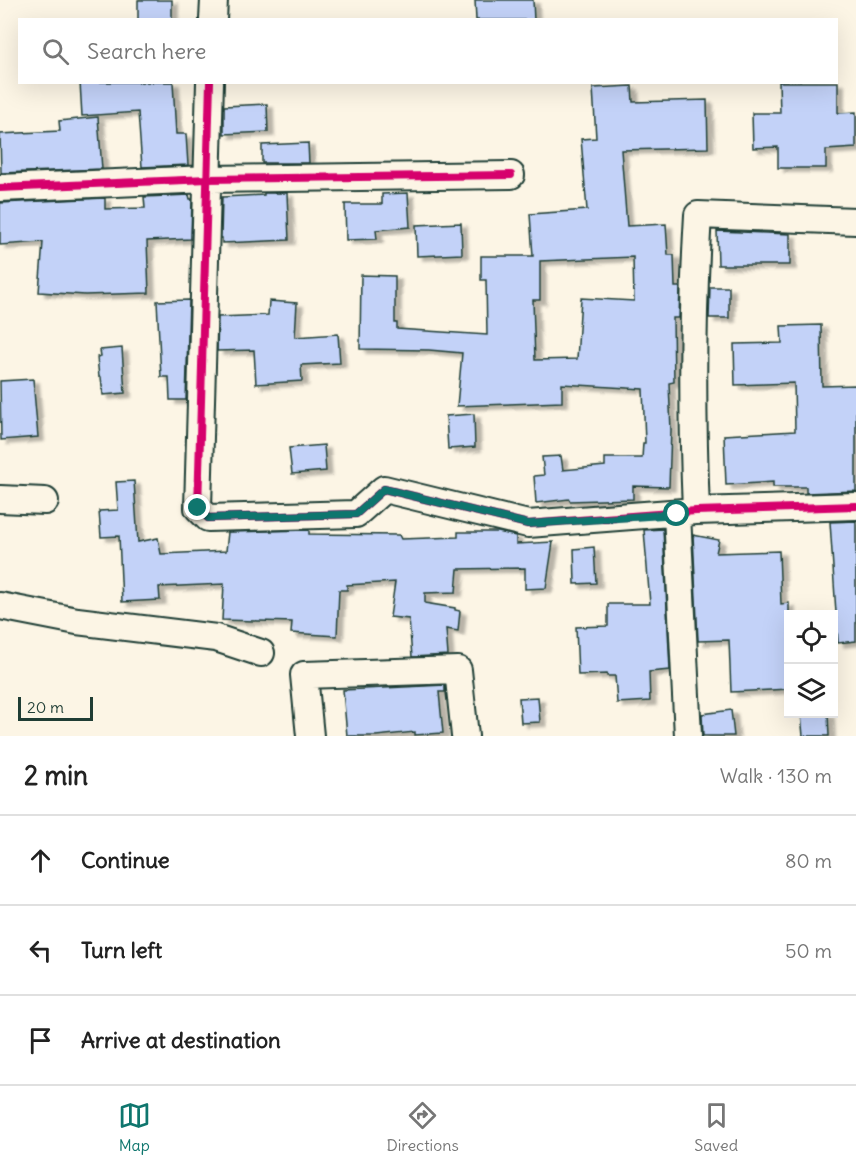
<!DOCTYPE html>
<html lang="en">
<head>
<meta charset="utf-8">
<style>
	:root { --surface:#fff; --page:#f6f6f6; --text:#222; --muted:#767676; --line:#e0e0e0; --accent:#0f766e }
	body { margin:0; font-family:Delius,sans-serif; background:var(--page); color:var(--text) }
	.controls { position:absolute; right:18px; bottom:18px; display:grid; overflow:hidden; border-radius:0px; box-shadow:0 6px 24px #0002 }
	.controls button { width:54px; height:54px; display:grid; place-items:center; padding:0; border:0; border-bottom:2px solid var(--line); background:var(--surface); color:var(--text); font:30px sans-serif }
	.scale { position:absolute; left:18px; bottom:15px; width:75px; box-sizing:border-box; padding-left:6px; border:3px solid #1f3d34; border-top:0; font-size:16px; line-height:21px; white-space:nowrap; color:#1f3d34; -webkit-text-stroke:4px #fcf5e5; paint-order:stroke }
	.stop { position:absolute; width:18px; height:18px; margin:-14px; border:4px solid #0f766e; border-radius:50%; background:#fff }
	.stop.end { background:#0f766e; border-color:#fff; box-shadow:0 2px 6px #0008 }
	.list { margin:0; padding:0; list-style:none }
	h2 { display:flex; justify-content:space-between; align-items:center; height:78px; margin:0; padding:0 24px; font-size:26px }
	h2 small { font-size:20px; font-weight:400; color:var(--muted) }
	.list li { display:grid; grid-template-columns:39px 1fr auto; gap:18px; align-items:center; box-sizing:border-box; height:90px; padding:0 24px; border-top:2px solid var(--line) }
	.list b { display:block; font-size:22px; white-space:nowrap }
	.list em { font-size:20px; font-style:normal; color:var(--muted) }
	.icon { flex:none; width:33px; height:33px; fill:none; stroke:currentColor; stroke-width:2; stroke-linecap:round; stroke-linejoin:round }
	.map { position:relative; flex:none; width:856px; height:736px; overflow:hidden }
	.search { position:absolute; background:var(--surface); box-shadow:0 6px 24px #0002; left:18px; right:18px; top:18px; height:66px; display:flex; align-items:center; gap:15px; box-sizing:border-box; padding:0 21px; border-radius:0px; color:var(--muted); font-size:22px }
	.sheet { height:348px; background:var(--surface) }
	nav { display:flex; justify-content:space-around; align-items:center; box-sizing:border-box; height:84px; border-top:2px solid var(--line); background:var(--surface); font-size:16px; color:var(--muted) }
	nav a { display:grid; justify-items:center; gap:3px }
	nav .on { color:var(--accent) }
	.map>svg:first-child { display:block }
</style>
</head>
<body>
<div class="map">
<svg width="856" height="736" viewBox="0 0 856 736">
	<defs>
		<filter id="shadow"><feDropShadow dx="6" dy="4" stdDeviation="1.5" flood-color="#0004"/></filter>
	</defs>
	<rect width="100%" height="100%" fill="#fcf5e5"/>
	<filter id="ink" filterUnits="userSpaceOnUse"><feTurbulence type="fractalNoise" baseFrequency=".0167" numOctaves="2"/><feDisplacementMap in="SourceGraphic" scale="12" xChannelSelector="R" yChannelSelector="G"/><feConvolveMatrix kernelMatrix="1 2 1 2 8 2 1 2 1" color-interpolation-filters="sRGB"/></filter>
	<g filter="url(#ink)">
		<path fill="#c3d2f8" stroke="#1f3d34" stroke-width="1.5" fill-rule="evenodd" filter="url(#shadow)" d="M138 0H172V20H138Z
			M475 0H533L534 20H476Z
			M80 82H173L176 134H186L188 165 142 167 138 112 82 116Z
			M779 82H838V113L856 112V148L826 150V168H778V147L753 148 752 113H780Z
			M632 86 633 102 707 100 708 148 621 150 627 226 666 224 668 255H674L675 287H680L679 318H673L674 382 669 383 671 430 669 487 633 486V499L570 501 569 499 536 503 534 476 544 475 542 457 561 456 563 470 605 466V458H642L643 443H645L643 389 562 384V402L457 406 462 353 429 350 360 349 361 275 395 276V323H397V329L487 335 486 280H481V256H533L530 214 587 210 581 139 596 138 593 88ZM633 257 634 301 581 298 577 359 535 360 533 300H540V261Z
			M267 104 268 132 224 134V106Z
			M98 117 102 169 1 173 0 134 60 131 59 121Z
			M308 143 309 163H262V145Z
			M264 193H287L289 240 222 243V238H221L222 197 264 195Z
			M408 193 410 227 376 230 377 239 346 240 345 204H382V194Z
			M189 195 190 199H192L191 239 147 241 149 293 85 295 39 292 43 242 0 245V203L105 198V209L145 208 144 197Z
			M461 223 462 254 417 256 416 225Z
			M717 231 790 234V265H718Z
			M710 287H729V318H709Z
			M189 300 186 400H170L169 377H161L157 301Z
			M269 301 297 303 295 337 338 334 340 363 301 365 302 381 256 384 254 350 217 351 218 317 268 315Z
			M821 325 822 386 856 385V491L806 493V487H773V482L726 485 724 435 795 431 794 383 735 385 734 344 782 343 781 326Z
			M122 348 125 393 103 395 101 377H99L97 357 101 356 100 350Z
			M33 379 38 437 1 440 0 381Z
			M474 414 475 447 448 449 446 416Z
			M324 445 326 471 292 474 289 448Z
			M134 481 138 542 158 538 161 554 226 551 228 532 309 530V534L399 535 401 539 458 537V532H498L516 536V544L553 542 546 588 525 589V568L458 569 456 592 425 593V603L455 608V610L460 611 458 631 446 629 448 655 412 657 409 619 390 617 395 582 347 585V590H339L337 636 291 633 292 622 222 620 224 584 159 587 160 600 122 602 119 536 101 537 99 511 118 510 116 482Z
			M856 521V641L838 643 830 522Z
			M663 529 670 670 649 672 650 701 617 703 615 676H607V674L578 675 576 627 608 626V604H650L644 530Z
			M693 535 719 540 716 553 779 551 781 604 789 603V689L731 692 729 640 698 641Z
			M594 547 596 583 575 584 574 549Z
			M445 685V692H439L443 733 415 735V732L376 736H347L343 690Z
			M538 697 540 722 521 723 519 698Z
			M731 710 734 736H703L702 714Z
			M801 714H828L829 736H803Z"/>
		<g fill="none" stroke-linecap="round" stroke-linejoin="round">
			<defs>
				<path id="minor" d="M213 20 214 0
					M210 82 198 508 208 518 356 514 384 489 528 524 696 511 856 506
					M0 188 208 179 511 175
					M0 499 45 501
					M696 511C692 412 692 314 698 215L856 221
					M677 514 688 736
					M0 606 77 621 216 638 261 653
					M310 736 304 675 458 670 465 736"/>
			</defs>
			<use href="#minor" stroke="#1f3d34" stroke-width="30"/>
			<use href="#minor" stroke="#fcf5e5" stroke-width="26"/>
			<defs>
				<path id="cycleway" d="M210 82 198 508 208 518 356 514 384 489 528 524 696 511 856 506
					M0 188 208 179 511 175"/>
			</defs>
			<use href="#cycleway" stroke="#fcf5e5" stroke-width="11"/>
			<use href="#cycleway" stroke="#d6006c" stroke-width="8"/>
		</g>
	</g>
	<g fill="none" stroke-linecap="round" stroke-linejoin="round" filter="url(#ink)">
		<path stroke="#0f766e" stroke-width="8" d="M198 508 208 518 356 514 384 489 528 524 677 514"/>
	</g>
</svg>
<div class="controls">
<button><svg class="icon" aria-label="locate" viewBox="0 0 24 24"><circle cx="12" cy="12" r="6"/><path d="M12 2v4M12 18v4M2 12h4M18 12h4"/></svg></button>
<button><svg class="icon" aria-label="layers" viewBox="0 0 24 24"><path d="M12 4l9 5-9 5-9-5zM3 14l9 5 9-5"/></svg></button>
</div>
<div class="scale">20 m</div>
<div class="stop" style="left:677px;top:514px"></div>
<div class="stop end" style="left:198px;top:508px"></div>
<div class="search"><svg class="icon" aria-label="search" viewBox="0 0 24 24"><circle cx="10" cy="10" r="6"/><path d="M15 15l6 6"/></svg>Search here</div>
</div>
<section class="sheet">
<h2>2 min<small>Walk · 130 m</small></h2>
<ul class="list">
<li><svg class="icon" aria-label="ahead" viewBox="0 0 24 24"><path d="M12 20V5M6 11l6-6 6 6"/></svg><div><b>Continue</b></div><em>80 m</em></li>
<li><svg class="icon" aria-label="left" viewBox="0 0 24 24"><path d="M17 20v-9H6M10 6l-5 5 5 5"/></svg><div><b>Turn left</b></div><em>50 m</em></li>
<li><svg class="icon" aria-label="arrive" viewBox="0 0 24 24"><path d="M6 21V4h12l-3 4 3 4H6"/></svg><div><b>Arrive at destination</b></div></li>
</ul>
</section>
<nav>
<a class="on"><svg class="icon" aria-label="map" viewBox="0 0 24 24"><path d="M3 6l6-2 6 2 6-2v14l-6 2-6-2-6 2zM9 4v14M15 6v14"/></svg>Map</a>
<a><svg class="icon" aria-label="directions" viewBox="0 0 24 24"><path d="M12 3l9 9-9 9-9-9zM9 14v-3h6M13 9l2 2-2 2"/></svg>Directions</a>
<a><svg class="icon" aria-label="saved" viewBox="0 0 24 24"><path d="M7 4h10v16l-5-4-5 4z"/></svg>Saved</a>
</nav>
</body>
</html>
